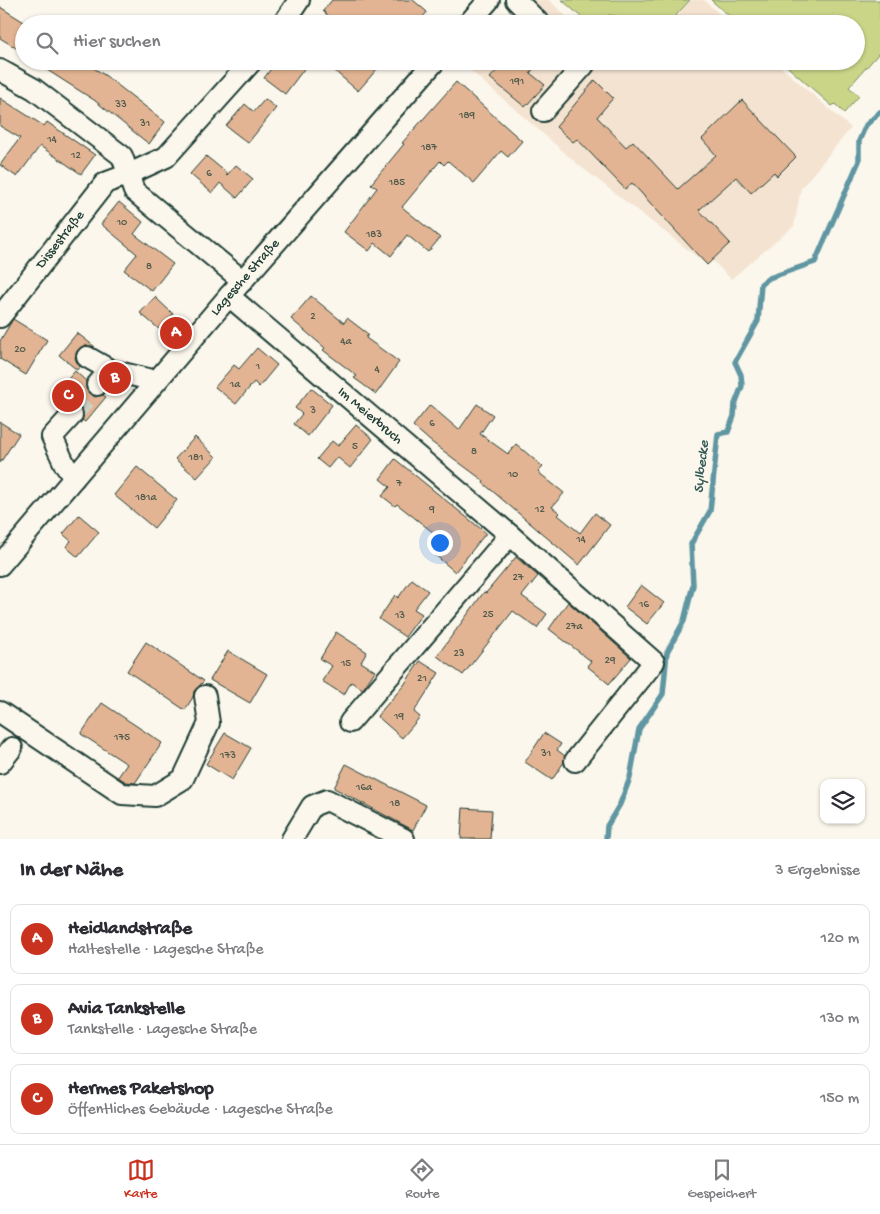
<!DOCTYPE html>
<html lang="de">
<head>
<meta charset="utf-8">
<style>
	:root { --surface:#fff; --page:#f7f7f7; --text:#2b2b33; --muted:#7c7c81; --line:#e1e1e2; --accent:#c8321e }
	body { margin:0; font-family:"Gochi Hand",sans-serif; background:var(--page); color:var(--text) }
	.controls { position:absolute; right:15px; bottom:15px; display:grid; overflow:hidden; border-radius:10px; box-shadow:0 1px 4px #0004 }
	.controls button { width:45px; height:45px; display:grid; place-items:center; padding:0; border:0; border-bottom:1px solid var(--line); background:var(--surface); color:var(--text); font:25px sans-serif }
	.you { position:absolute; left:439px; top:542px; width:18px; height:18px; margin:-12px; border:4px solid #fff; border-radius:50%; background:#1a73e8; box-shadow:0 0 0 8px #1a73e833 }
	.badge { display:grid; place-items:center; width:32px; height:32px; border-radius:50%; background:var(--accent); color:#fff; font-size:16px; font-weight:700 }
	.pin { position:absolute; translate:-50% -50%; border:2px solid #fff; box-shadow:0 1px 5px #0006 }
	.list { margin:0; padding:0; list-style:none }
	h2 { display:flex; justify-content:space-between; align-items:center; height:65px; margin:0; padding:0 20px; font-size:21px }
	h2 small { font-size:16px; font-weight:400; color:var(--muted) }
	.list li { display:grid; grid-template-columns:32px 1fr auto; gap:15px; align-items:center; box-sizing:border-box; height:70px; margin:0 10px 10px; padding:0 10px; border:1px solid var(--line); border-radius:10px }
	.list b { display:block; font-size:19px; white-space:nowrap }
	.list p { margin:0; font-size:16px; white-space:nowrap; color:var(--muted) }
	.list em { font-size:16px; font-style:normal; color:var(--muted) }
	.icon { flex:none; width:28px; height:28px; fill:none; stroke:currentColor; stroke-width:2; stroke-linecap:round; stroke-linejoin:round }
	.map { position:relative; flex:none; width:880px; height:839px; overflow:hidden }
	.search { position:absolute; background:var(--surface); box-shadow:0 1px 4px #0004; left:15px; right:15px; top:15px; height:55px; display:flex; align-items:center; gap:12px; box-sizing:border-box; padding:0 18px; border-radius:28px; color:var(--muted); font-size:19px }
	.sheet { height:305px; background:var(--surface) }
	nav { display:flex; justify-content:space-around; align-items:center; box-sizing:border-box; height:70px; border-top:1px solid var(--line); background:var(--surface); font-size:14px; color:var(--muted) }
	nav a { display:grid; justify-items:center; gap:2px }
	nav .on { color:var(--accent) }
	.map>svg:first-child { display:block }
</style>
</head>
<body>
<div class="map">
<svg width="880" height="839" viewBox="0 0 880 839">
	<rect width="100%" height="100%" fill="#fbf7ec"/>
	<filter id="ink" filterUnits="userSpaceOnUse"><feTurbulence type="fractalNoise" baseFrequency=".02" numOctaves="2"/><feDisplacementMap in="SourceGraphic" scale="10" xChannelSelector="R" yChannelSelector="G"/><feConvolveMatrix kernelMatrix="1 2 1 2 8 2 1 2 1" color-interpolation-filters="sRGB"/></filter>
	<g filter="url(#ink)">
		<path fill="#f4e3d1" d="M524 0H549L574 24H502Z
			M691 0H704L731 24H670Z
			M467 61H774L851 128 801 188 794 226 731 279 712 260 706 264 580 166 464 65Z"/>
		<path fill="#cad588" stroke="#74895e" d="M562 0H690L668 24H638L633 19 609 15 597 24H589Z
			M711 0H880V52L849 87 859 96 844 113 835 104 832 106 781 61H856V24H738Z"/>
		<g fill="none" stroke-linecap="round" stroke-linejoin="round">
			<path stroke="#6096a2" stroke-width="5.5" d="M606 839 607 826 620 804 630 778 639 729 663 694 667 652 684 621 693 585 691 544 710 511 718 434 728 432 734 416 735 404 742 386 741 375 735 362 758 321 761 284 769 278 815 262 859 161V141L866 125 880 112"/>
		</g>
		<path fill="#e3b493" stroke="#1f3d34" d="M332 0H413L427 12 417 24H337L323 11Z
			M0 7 24 22V53L0 38Z
			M33 61H83L106 76 165 122 149 144 94 100Z
			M277 61H310L285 94 264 78Z
			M323 61H384L358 91Z
			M505 61H540L530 73 545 85 525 107 490 78Z
			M595 80 613 98 597 117 626 147 633 141 678 189 716 155 702 139 742 100 796 157 777 176 774 172 751 193 736 177 699 210 730 243 707 265 632 183 625 189 577 139 573 142 556 127Z
			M456 82 522 141 508 157 501 151 474 183 448 161 444 165 440 161 402 207 440 238 428 252 407 235 391 256 375 243 369 251 344 232 377 188 371 184 404 144 402 143Z
			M0 98 44 126 47 122 95 155 81 174 40 146 17 177 0 165 20 138 0 126Z
			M265 99 276 108 248 143 226 126 245 104 254 112Z
			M206 156 228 174 226 176 236 165 253 179 237 198 220 183 212 193 190 174Z
			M119 202 143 222 134 234 173 264 152 291 124 270 137 254 101 224Z
			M311 296 344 323 347 318 368 334 366 338 399 362 376 394 354 378 357 376 323 350 325 348 291 319Z
			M155 297 173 314 159 329 140 313Z
			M13 319 47 340 26 375 0 359V341Z
			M77 333 95 347 86 345 81 347 77 351 75 358 80 366 77 370 59 355Z
			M257 348 277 365 259 387 254 382 236 404 215 387 234 365 239 369Z
			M75 371 86 381V388L90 394 95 397 103 395 106 397 85 422 82 420 83 411 80 406 74 403 66 405 54 395Z
			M311 388 332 405 308 436 294 424 302 414 295 408Z
			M477 404 493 415 480 434 508 454 516 444 543 467 538 472 564 493 552 507 560 513 558 515 580 533 595 513 610 525 579 565 483 483 484 481 430 441 413 426 430 405 459 430Z
			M0 422 19 434 0 463Z
			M356 425 373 439 350 468 337 457 328 468 317 459 332 441 338 446Z
			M195 437 216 457 197 478 175 459Z
			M395 459 486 533 455 572 434 554 444 541 397 504 395 506 382 496 390 487 380 479Z
			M137 467 177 500 154 528 114 495Z
			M79 515 99 532 78 557 66 547 71 541 63 534Z
			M516 557 538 576 522 596 547 614 537 628 513 611 463 675 437 656 484 592 486 593Z
			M412 579 428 591 414 609 422 614 405 637 379 619 395 595 398 598Z
			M641 585 664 603 647 624 625 607Z
			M568 602 631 658 609 684 587 666 591 661 549 629Z
			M336 632 367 652 361 662 375 671 363 689 351 682 344 695 322 681 332 666 320 659Z
			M146 642 204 681 194 691 193 697 185 710 127 671Z
			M228 651 267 674 250 703 210 680Z
			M420 661 439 673 414 712 420 717 402 738 377 716 404 685Z
			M102 703 162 743 135 783 126 782 118 777 127 764 81 734Z
			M225 733 251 748 232 780 206 764Z
			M544 733 561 744 557 750 565 756 564 762 552 780 525 762Z
			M346 764 426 805 413 830 334 788Z
			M463 808 492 810 490 839H461Z"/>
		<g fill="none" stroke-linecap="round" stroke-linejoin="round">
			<path stroke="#cfd2c7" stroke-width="20" stroke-dasharray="20 10" stroke-linecap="butt" d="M72 415 97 385"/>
			<defs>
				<g id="minor">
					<path d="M516 0 540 24"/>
					<path d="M283 24 299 0"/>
					<path d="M468 24 489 0"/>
					<path d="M0 70 34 89 122 156 134 191 243 281"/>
					<path d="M543 111 584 65 580 61"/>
					<path id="s1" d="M229 296 510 535 654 662 575 761"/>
					<path id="s2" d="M0 317 105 183 129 174 166 157 252 61"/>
					<path d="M87 357 110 370"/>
					<path d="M97 385 110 370 156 381"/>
					<path d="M72 415 52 437 65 465 74 478"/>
					<path id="s3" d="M0 565 229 296 435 61"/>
					<path d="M0 712 122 794 155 796 183 779 209 723 205 696"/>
					<path d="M350 722 510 535"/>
					<path d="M0 763 12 748"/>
					<path d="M292 839 312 806 327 800 404 839"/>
				</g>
			</defs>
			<use href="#minor" stroke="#1f3d34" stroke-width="24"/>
			<use href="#minor" stroke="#fbf7ec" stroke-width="20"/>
		</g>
	</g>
	<g text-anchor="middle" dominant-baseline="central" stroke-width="4" stroke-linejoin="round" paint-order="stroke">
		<g font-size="11" fill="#505b4c">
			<text x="517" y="82">191</text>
			<text x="121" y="105">33</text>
			<text x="467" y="116">189</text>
			<text x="145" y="124">31</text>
			<text x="52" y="140">14</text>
			<text x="429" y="148">187</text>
			<text x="76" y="156">12</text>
			<text x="209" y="174">6</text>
			<text x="397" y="183">185</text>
			<text x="122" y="223">10</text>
			<text x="374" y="235">183</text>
			<text x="149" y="267">8</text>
			<text x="313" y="317">2</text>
			<text x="346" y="342">4a</text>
			<text x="20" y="350">20</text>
			<text x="258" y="367">1</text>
			<text x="377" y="370">4</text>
			<text x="235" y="385">1a</text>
			<text x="313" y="411">3</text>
			<text x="432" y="424">6</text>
			<text x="355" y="447">5</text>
			<text x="474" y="452">8</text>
			<text x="196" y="458">181</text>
			<text x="513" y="475">10</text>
			<text x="399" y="484">7</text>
			<text x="146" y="498">181a</text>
			<text x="432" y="510">9</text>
			<text x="540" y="510">12</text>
			<text x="581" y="540">14</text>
			<text x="518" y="578">27</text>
			<text x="644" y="605">16</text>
			<text x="488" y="615">25</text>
			<text x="400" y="616">13</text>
			<text x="574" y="627">27a</text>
			<text x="459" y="654">23</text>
			<text x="610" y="661">29</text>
			<text x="346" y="664">15</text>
			<text x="422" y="679">21</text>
			<text x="399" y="717">19</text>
			<text x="122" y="738">175</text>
			<text x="546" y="754">31</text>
			<text x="228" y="756">173</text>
			<text x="364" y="788">16a</text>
			<text x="395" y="804">18</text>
		</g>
		<g font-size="14" fill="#1f3d34" stroke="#fbf7ec">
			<text stroke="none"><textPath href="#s2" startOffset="98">Dissestraße</textPath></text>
			<text stroke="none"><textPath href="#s3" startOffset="378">Lagesche Straße</textPath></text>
			<text stroke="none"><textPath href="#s1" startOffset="185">Im Meierbruch</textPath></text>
		</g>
		<g font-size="15" font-style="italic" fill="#355b59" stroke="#fbf7ec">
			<text transform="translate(702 467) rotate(-84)">Sylbecke</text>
		</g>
	</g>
</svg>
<div class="controls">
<button><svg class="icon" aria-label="layers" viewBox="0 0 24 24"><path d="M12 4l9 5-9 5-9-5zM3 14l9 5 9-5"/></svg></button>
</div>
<div class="you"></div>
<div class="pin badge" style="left:176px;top:333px">A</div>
<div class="pin badge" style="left:115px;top:378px">B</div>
<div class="pin badge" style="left:68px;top:396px">C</div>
<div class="search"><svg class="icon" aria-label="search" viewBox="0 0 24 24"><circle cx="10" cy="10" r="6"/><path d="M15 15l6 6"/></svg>Hier suchen</div>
</div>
<section class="sheet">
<h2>In der Nähe<small>3 Ergebnisse</small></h2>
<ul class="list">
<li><span class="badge">A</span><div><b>Heidlandstraße</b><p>Haltestelle · Lagesche Straße</p></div><em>120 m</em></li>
<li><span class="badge">B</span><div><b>Avia Tankstelle</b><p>Tankstelle · Lagesche Straße</p></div><em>130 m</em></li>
<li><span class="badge">C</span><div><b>Hermes Paketshop</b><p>Öffentliches Gebäude · Lagesche Straße</p></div><em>150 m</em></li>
</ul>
</section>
<nav>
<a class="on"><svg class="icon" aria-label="map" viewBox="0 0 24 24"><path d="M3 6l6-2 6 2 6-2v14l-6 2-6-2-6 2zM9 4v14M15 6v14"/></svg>Karte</a>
<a><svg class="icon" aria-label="directions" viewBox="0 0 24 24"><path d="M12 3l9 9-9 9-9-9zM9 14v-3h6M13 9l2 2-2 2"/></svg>Route</a>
<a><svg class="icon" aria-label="saved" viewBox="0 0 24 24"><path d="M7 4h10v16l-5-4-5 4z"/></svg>Gespeichert</a>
</nav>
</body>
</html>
